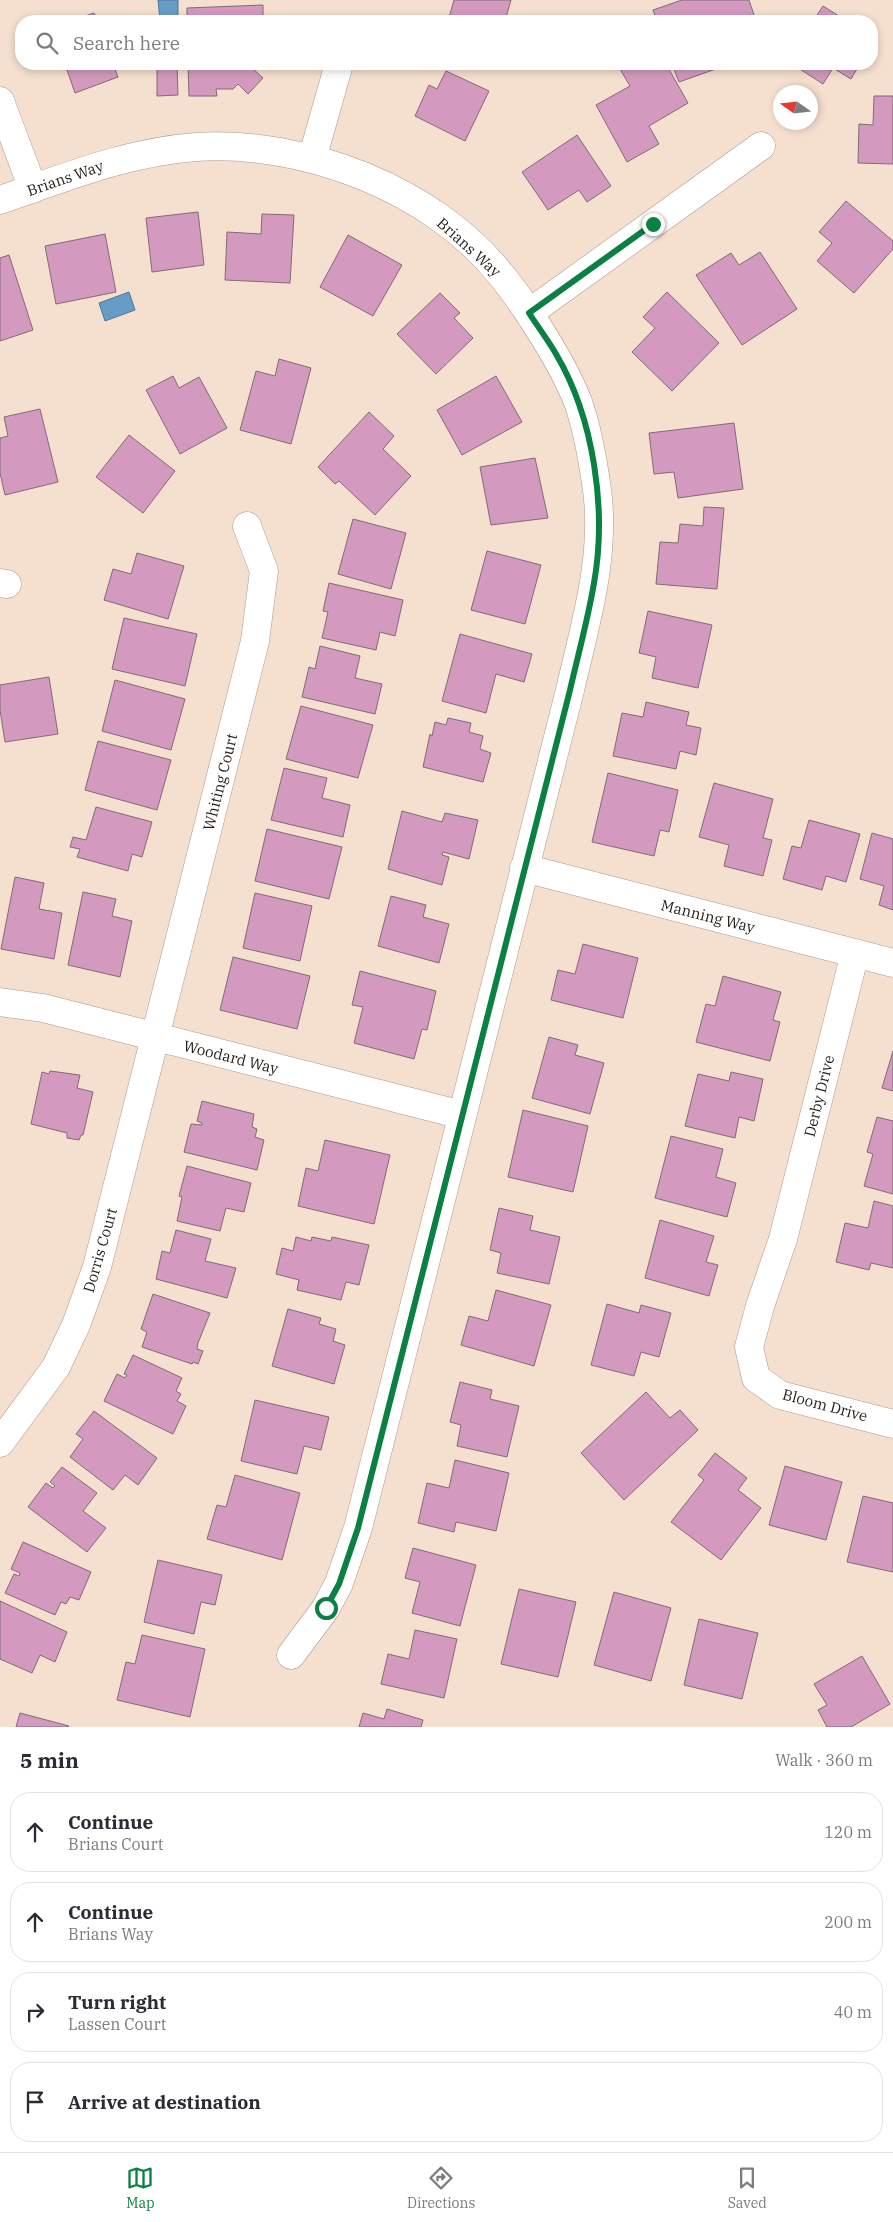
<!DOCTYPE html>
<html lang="en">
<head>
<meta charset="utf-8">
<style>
	:root { --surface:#fff; --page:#f2f2f3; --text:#2b2b33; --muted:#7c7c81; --line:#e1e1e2; --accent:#0b8043 }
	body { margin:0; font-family:"IBM Plex Serif",serif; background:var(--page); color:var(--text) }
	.compass { position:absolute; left:773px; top:85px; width:45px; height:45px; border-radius:50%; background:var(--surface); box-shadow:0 2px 8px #0003; rotate:284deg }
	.stop { position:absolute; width:15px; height:15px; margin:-11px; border:4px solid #0b8043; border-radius:50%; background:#fff }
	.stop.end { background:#0b8043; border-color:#fff; box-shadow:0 1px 5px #0008 }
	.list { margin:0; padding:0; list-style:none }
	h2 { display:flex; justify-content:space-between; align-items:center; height:65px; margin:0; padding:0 20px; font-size:21px }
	h2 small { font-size:16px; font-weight:400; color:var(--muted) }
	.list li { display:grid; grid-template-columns:32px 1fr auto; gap:15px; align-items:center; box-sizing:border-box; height:80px; margin:0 10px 10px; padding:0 10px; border:1px solid var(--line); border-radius:20px }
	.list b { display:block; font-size:19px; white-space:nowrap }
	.list p { margin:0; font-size:16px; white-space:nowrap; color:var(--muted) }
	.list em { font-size:16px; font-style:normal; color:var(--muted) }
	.icon { flex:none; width:28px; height:28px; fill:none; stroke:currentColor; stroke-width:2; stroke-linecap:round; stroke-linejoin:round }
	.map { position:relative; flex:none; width:893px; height:1727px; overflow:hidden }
	.search { position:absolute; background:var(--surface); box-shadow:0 2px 8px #0003; left:15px; right:15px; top:15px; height:55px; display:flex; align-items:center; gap:12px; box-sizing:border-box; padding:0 18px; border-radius:20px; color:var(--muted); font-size:19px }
	.sheet { height:425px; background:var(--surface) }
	nav { display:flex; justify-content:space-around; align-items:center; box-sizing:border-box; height:70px; border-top:1px solid var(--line); background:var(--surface); font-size:14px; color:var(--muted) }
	nav a { display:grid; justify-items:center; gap:2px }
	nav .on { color:var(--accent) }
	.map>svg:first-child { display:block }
</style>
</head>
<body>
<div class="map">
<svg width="893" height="1727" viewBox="0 0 893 1727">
	<rect width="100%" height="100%" fill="#f5dfcf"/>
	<path fill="#659dc6" stroke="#527792" d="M158 0H178V21H160Z
		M129 292 135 310 105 321 99 303Z"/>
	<path fill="#d499be" stroke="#806b77" d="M454 0H511L505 21H448Z
		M682 0H749L756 21H657L653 10Z
		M263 5V21H187V8Z
		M823 6 847 21H813Z
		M94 13 98 21H71Z
		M65 64H113L118 77 75 93Z
		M157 64H177L178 95 157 96Z
		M188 64H256L252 68 263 78 248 94 238 84 233 89H216L217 96H189Z
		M617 64H666L688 103 649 126 659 144 627 162 596 105 630 86Z
		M672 64H730L679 82Z
		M792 64H860L851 79 833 68 823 84Z
		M446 71 489 91 465 141 415 116 429 85 437 89Z
		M874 96H893V164L858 163 859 124 873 125Z
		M577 135 611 186 587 202 579 190 548 210 522 172Z
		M846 201 893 241V249L854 293 817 261 832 243 819 232Z
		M198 212 204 265 152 272 146 218Z
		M262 214 294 215 290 283 225 280 227 232 261 234Z
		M105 234 116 292 56 304 45 246Z
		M348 235 402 265 373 316 320 287Z
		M760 252 797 309 742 345 696 275 731 253 739 265Z
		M9 255 33 330 0 341V258Z
		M667 292 719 343 672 391 632 352 655 328 643 317Z
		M440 293 460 313 454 318 473 338 436 374 397 334Z
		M279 359 311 368 291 444 240 430 256 371 275 376Z
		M173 376 179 388 199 377 227 428 180 454 146 390Z
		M496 376 522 422 462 455 437 410Z
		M40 409 58 482 5 495 0 473V438L8 436 4 417Z
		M369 412 394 436 383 449 411 476 375 515 339 481 335 484 318 467Z
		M734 423 743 489 678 498 674 472 654 474 649 433Z
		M129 435 175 471 143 513 96 477Z
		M535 458 548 518 491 525 480 467Z
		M704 507 724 508 717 589 656 584 660 542 678 543 680 524 703 526Z
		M353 519 406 533 391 589 338 574Z
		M487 551 541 565 525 624 471 610Z
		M137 553 184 566 168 619 104 600 113 569 131 574Z
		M329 583 403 600 395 636 380 632 376 650 322 638 328 612 323 611Z
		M648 611 712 625 698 688 652 678 656 657 639 653Z
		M124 618 197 634 185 686 112 669Z
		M460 634 532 654 524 682 496 674 486 713 442 701Z
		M320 646 360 656 355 678 382 684 375 714 302 697 309 667 315 669Z
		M49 677 58 734 5 742 0 710V685Z
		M115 680 185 699 171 750 102 731Z
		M646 702 689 712 686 725 701 728 696 755 680 751 676 769 613 756 622 713 643 717Z
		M301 706 373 725 358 778 286 759Z
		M448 718 471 723 469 732 483 736 480 749 491 753 483 782 423 767 430 734 432 736 435 722 446 725Z
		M98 741 171 760 157 810 85 790Z
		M284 768 327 778 322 798 350 805 343 837 271 820Z
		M608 773 678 790 669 832 660 830 654 856 592 842Z
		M714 783 773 799 763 838 772 840 763 876 724 866 729 845 699 837Z
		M96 807 152 822 142 857 132 854 128 871 77 857 80 849 70 847 73 837 86 840Z
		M402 811 442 822 445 813 478 820 469 859 443 852 442 855 449 857 442 885 388 869Z
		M809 820 860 834 846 882 826 876 822 890 783 879 792 846 801 848Z
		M267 829 342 847 329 899 255 881Z
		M872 833 893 839V910L879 905 884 886 860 879Z
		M15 877 44 883 39 909 62 913 54 959 1 949Z
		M83 892 116 899 112 916 132 921 120 977 68 965Z
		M255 893 312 906 300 961 243 948Z
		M391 896 426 905 423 917 449 924 439 963 378 946Z
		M583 944 638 958 623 1018 551 1000 558 970 575 974Z
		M233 957 310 976 297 1029 220 1010Z
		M360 971 436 991 427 1030 422 1029 414 1059 354 1043 363 1007 352 1005Z
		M723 976 781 992 773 1020 780 1022 770 1061 696 1042 706 1004 715 1006Z
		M549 1037 578 1045 575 1055 604 1063 590 1114 532 1098Z
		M893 1051V1091L882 1088Z
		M50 1071 80 1075 77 1088 93 1092 83 1135H81L79 1140 67 1138V1133L31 1124 42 1072 49 1074Z
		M731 1072 763 1079 754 1121 739 1117 735 1138 685 1126 698 1074 729 1081Z
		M202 1101 254 1114 252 1127 257 1129 255 1137 264 1140 257 1170 184 1152 191 1124 202 1125V1123L197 1121Z
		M523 1110 588 1126 573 1192 508 1177Z
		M877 1117 893 1121V1194L864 1186 873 1154 867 1152Z
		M671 1136 723 1149 716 1177 736 1183 727 1217 655 1198Z
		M325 1140 390 1155 374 1224 298 1206 306 1168 318 1171Z
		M187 1166 251 1183 244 1212 226 1208 220 1231 177 1221 182 1197 179 1196Z
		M874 1201 893 1206V1268L871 1263 869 1270 836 1262 845 1223 868 1228Z
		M499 1208 533 1216 530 1230 560 1237 549 1284 497 1273 501 1253 490 1250Z
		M660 1220 714 1236 706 1262 718 1265 709 1296 645 1278Z
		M176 1230 211 1239 205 1261 236 1268 227 1298 156 1279 162 1251 170 1253Z
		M296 1237 311 1241 312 1237 331 1241 332 1237 369 1245 359 1285 346 1282 341 1300 297 1290 299 1280 276 1274 282 1248 293 1251Z
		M496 1290 551 1305 534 1366 461 1345 469 1316 488 1321Z
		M153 1294 210 1313 198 1343 197 1349 203 1351 198 1364 193 1362 192 1364 142 1347 147 1332 141 1329Z
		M607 1304 639 1313 641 1305 671 1313 659 1357 641 1352 634 1376 591 1365Z
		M288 1309 321 1318 319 1324 336 1329 333 1341 345 1345 334 1384 272 1366Z
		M133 1355 182 1378 176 1391 181 1394 177 1401 186 1406 173 1434 104 1401 117 1374 125 1378 127 1375 124 1374Z
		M460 1382 492 1390 490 1399 519 1406 507 1457 457 1446 461 1425 450 1422Z
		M646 1392 670 1418 680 1410 698 1430 624 1500 581 1453Z
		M255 1400 329 1417 321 1450 304 1446 297 1474 241 1461Z
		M94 1411 157 1458 138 1485 125 1475 113 1490 70 1457 83 1439 76 1434Z
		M715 1453 747 1478 738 1490 761 1508 721 1560 671 1522 704 1480 698 1475Z
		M455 1460 509 1473 496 1531 456 1522 454 1532 418 1523 427 1483 449 1488Z
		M785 1466 842 1482 826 1540 769 1525Z
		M62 1467 97 1493 83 1511 106 1528 87 1552 28 1507 46 1483 53 1488 55 1486 50 1482Z
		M235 1475 300 1493 282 1560 207 1539 217 1505 226 1507Z
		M863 1496 893 1503V1572L847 1562Z
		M23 1542 91 1572 79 1600 70 1597 66 1604 61 1602 55 1615 5 1593 14 1574 19 1576 20 1573 11 1569Z
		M413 1548 476 1565 460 1626 412 1613 420 1582 405 1578Z
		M158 1560 222 1575 215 1605 201 1602 194 1634 144 1622Z
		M519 1589 576 1602 558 1677 501 1664Z
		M614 1592 671 1608 651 1681 594 1665Z
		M0 1601 67 1632 55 1662 40 1655 32 1673 0 1659Z
		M699 1619 758 1633 742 1699 684 1685Z
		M415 1630 457 1639 444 1698 381 1684 388 1654 409 1659Z
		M142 1635 205 1649 190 1717 117 1700 126 1662 135 1664Z
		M862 1656 890 1704 851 1727H827L818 1710 827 1705 814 1684Z
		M387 1709 423 1720 421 1727H359L363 1713 384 1719Z
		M20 1713 69 1726 68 1727H16Z"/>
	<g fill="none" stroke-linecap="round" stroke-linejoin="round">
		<defs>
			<path id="minor" d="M0 101 33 189
				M312 159 339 64
				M0 200C64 178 127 152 196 147 304 140 433 189 501 275 514 290 525 307 536 324 552 349 567 374 578 402 588 430 593 461 597 490 606 557 585 625 570 690L358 1528 339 1583 326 1608 291 1655
				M529 313 761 146
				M0 583 7 584
				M524 868 893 963
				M855 953 783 1239 760 1306 749 1347 756 1378 780 1395 893 1424
				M0 1002 43 1008 462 1115
				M0 1443 56 1367 76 1325 97 1267 255 641 264 571 247 526"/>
		</defs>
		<use href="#minor" stroke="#ae998b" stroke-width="29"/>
		<use href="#minor" stroke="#fff" stroke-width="28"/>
	</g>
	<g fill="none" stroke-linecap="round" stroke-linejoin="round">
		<path stroke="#0b8043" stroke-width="6" d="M326 1608 339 1584 358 1528 570 690C578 655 588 619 594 583 607 510 594 418 556 354 548 340 538 327 529 313L653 224"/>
	</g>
	<g text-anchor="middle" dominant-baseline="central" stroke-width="4" stroke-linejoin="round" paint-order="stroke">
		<g font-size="15" fill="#251d17" stroke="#fff">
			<text transform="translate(65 178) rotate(-19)">Brians Way</text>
			<text transform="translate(469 247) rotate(42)">Brians Way</text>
			<text transform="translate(220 782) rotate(-76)">Whiting Court</text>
			<text transform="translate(708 916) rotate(14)">Manning Way</text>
			<text transform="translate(231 1057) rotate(14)">Woodard Way</text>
			<text transform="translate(819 1096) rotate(-76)">Derby Drive</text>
			<text transform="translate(100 1250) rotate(-74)">Dorris Court</text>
			<text transform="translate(825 1405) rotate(15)">Bloom Drive</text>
		</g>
	</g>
</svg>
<svg class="compass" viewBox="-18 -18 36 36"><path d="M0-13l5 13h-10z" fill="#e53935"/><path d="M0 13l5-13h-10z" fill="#7c7c81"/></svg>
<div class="stop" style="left:326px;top:1608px"></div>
<div class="stop end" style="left:653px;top:224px"></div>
<div class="search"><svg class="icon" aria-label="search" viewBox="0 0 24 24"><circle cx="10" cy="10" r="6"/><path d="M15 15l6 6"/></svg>Search here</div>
</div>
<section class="sheet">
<h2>5 min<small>Walk · 360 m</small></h2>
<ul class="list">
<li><svg class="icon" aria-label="ahead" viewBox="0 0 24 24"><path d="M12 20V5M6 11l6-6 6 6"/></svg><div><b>Continue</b><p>Brians Court</p></div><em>120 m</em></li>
<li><svg class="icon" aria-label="ahead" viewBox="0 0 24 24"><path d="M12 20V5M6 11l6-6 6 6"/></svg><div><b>Continue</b><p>Brians Way</p></div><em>200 m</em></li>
<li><svg class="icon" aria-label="right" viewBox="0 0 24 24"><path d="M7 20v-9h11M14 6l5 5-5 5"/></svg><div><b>Turn right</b><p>Lassen Court</p></div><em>40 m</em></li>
<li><svg class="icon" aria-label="arrive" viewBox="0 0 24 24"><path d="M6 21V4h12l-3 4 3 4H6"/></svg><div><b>Arrive at destination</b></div></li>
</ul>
</section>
<nav>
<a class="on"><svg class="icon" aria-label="map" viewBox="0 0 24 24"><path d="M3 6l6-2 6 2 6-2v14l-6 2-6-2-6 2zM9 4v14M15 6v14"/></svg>Map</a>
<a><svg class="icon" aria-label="directions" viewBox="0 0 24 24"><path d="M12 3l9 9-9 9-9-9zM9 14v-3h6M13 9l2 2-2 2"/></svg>Directions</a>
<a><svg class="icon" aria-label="saved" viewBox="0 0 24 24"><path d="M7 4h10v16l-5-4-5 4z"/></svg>Saved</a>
</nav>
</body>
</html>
